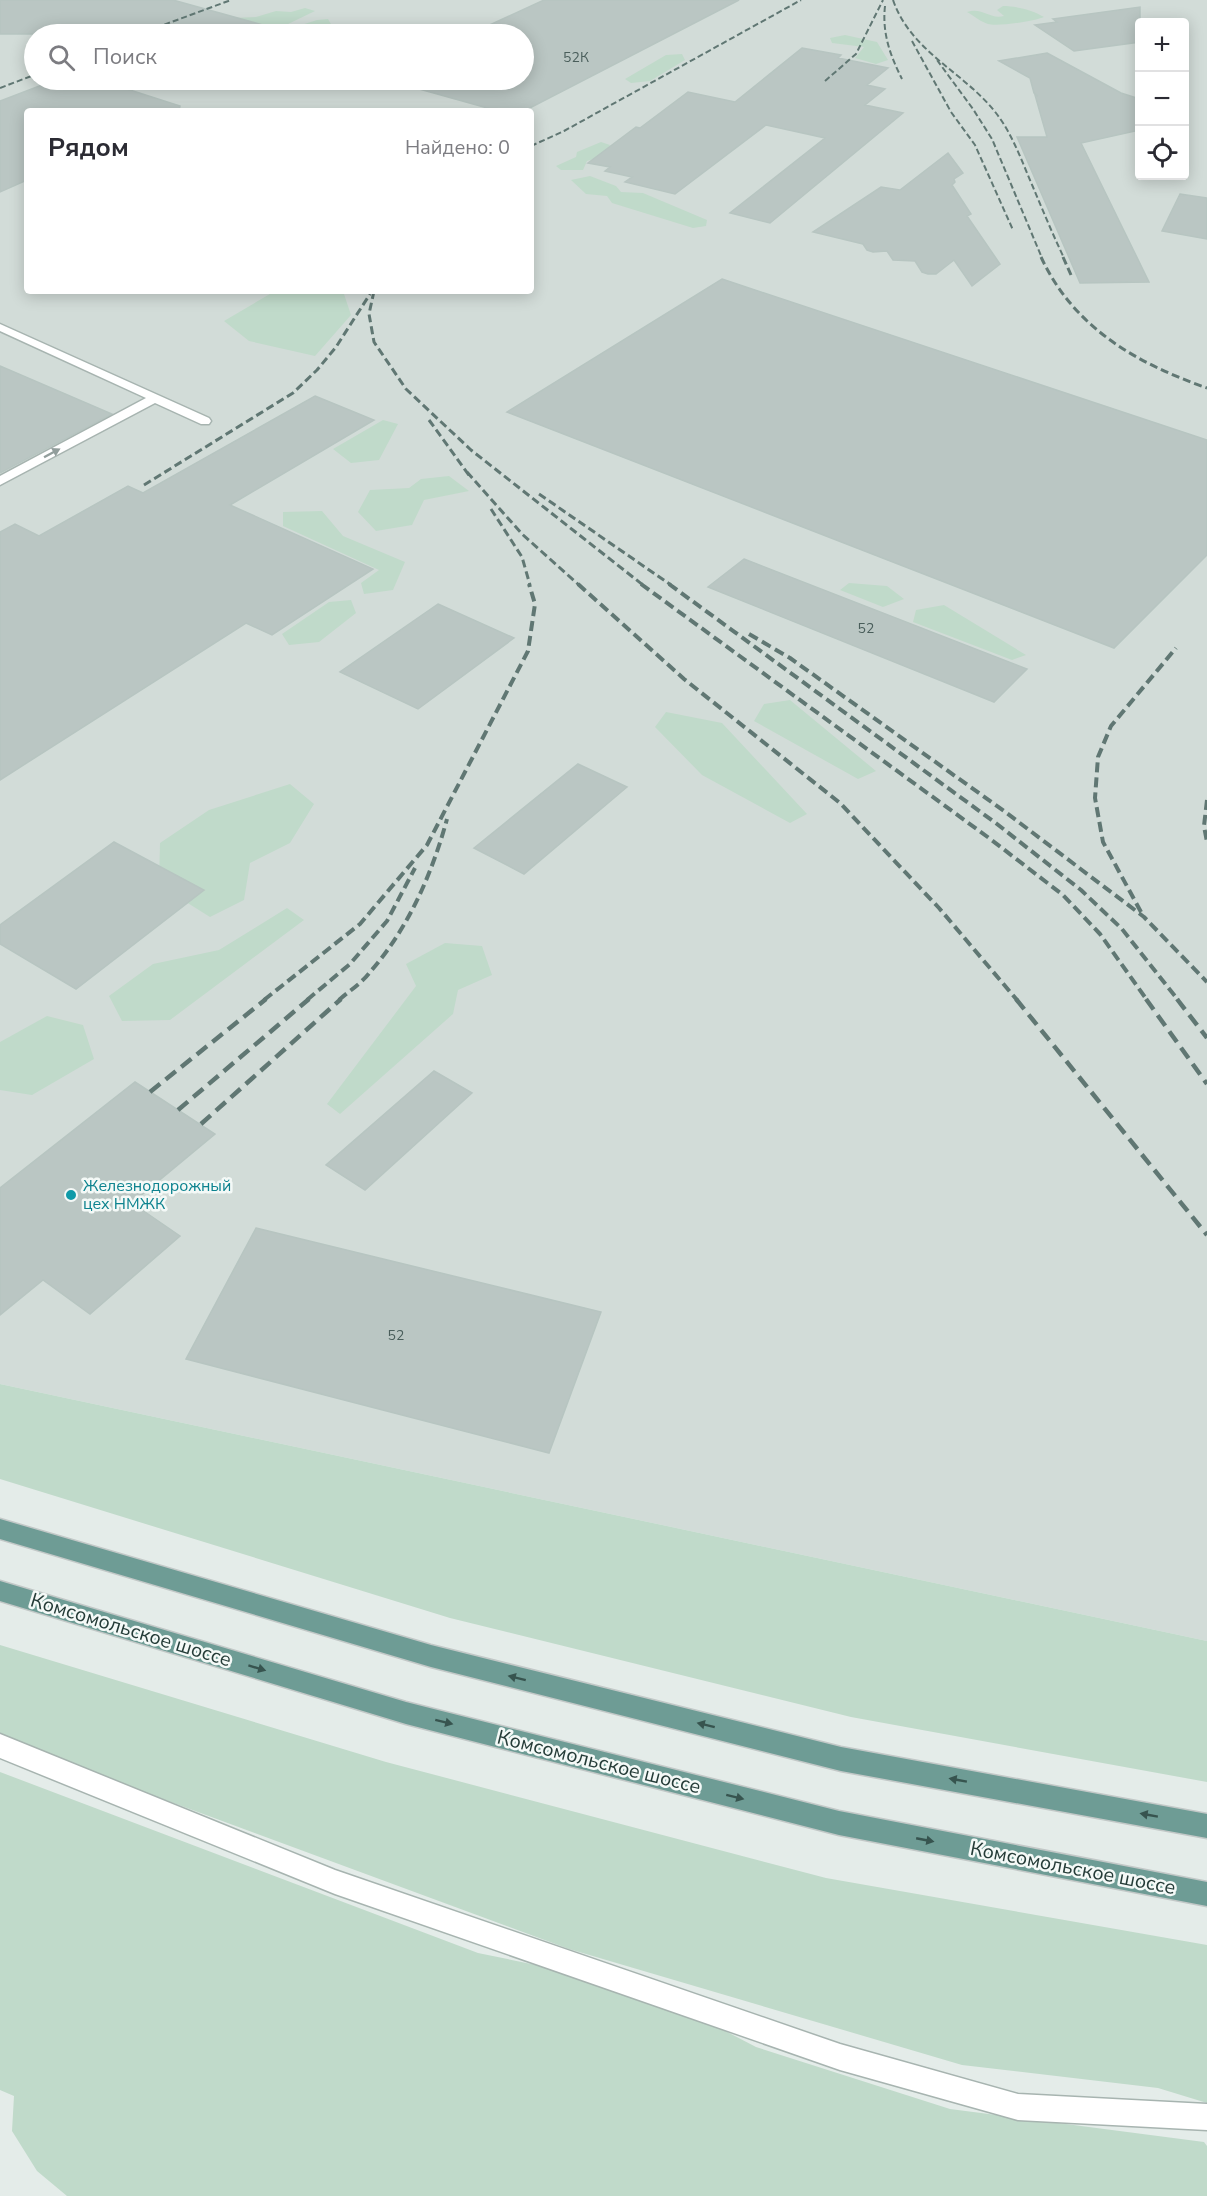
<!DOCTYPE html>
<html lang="ru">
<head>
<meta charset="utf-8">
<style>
	:root { --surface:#fff; --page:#f2f2f3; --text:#2b2b33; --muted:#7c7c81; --line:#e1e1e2 }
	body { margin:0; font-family:"Nunito Sans",sans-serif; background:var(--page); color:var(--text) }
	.controls { position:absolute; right:18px; top:18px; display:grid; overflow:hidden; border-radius:6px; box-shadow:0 3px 15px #0003 }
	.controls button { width:54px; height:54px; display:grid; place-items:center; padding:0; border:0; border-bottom:2px solid var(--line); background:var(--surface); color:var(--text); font:30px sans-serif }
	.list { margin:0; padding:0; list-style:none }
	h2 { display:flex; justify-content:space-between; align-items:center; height:78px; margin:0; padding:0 24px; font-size:26px }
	h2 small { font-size:20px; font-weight:400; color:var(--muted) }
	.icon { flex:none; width:33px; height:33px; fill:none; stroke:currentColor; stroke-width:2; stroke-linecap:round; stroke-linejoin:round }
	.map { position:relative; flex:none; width:1207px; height:2196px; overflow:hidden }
	.search { position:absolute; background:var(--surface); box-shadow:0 3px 15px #0003; left:24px; top:24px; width:510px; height:66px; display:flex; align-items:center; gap:15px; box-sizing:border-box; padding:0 21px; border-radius:33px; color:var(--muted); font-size:22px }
	.panel { position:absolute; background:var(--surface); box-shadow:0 3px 15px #0003; left:24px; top:108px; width:510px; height:186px; border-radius:6px }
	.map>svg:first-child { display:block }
</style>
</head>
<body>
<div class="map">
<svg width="1207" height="2196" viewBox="0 0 1207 2196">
	<rect width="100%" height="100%" fill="#e4ece9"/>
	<path fill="#d2dcd8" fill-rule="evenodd" d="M0 0H1207V1641L0 1384ZM1140 22H1184V176H1140ZM34 34H524V80H34ZM27 111H531V291H27Z"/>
	<path fill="#c0daca" d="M1003 6C1016 6 1033 10 1044 17 1035 21 997 27 988 24 981 22 974 16 967 12 983 7 990 20 1004 16L997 10Z
		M305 8 315 11 286 25 292 28 317 20 328 19 331 24 307 34H275L285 30 234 18 256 17 276 11 291 12Z
		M845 35 877 42 888 60 876 64 855 58 864 47 832 43 830 38Z
		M682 54 685 60 650 81 631 83 625 79 666 55Z
		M601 142 610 145 604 156 587 161 583 170H561L556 166 576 157 577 152Z
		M590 176 616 186 621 192 643 193 707 220 706 226 693 228 612 203 607 196 586 194 571 180Z
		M275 291H350L344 294 351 315 315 356 249 341 224 321Z
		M383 420 398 424 379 460 351 463 333 449Z
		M449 476 469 491 424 500 412 525 376 531 358 512 370 490 409 488 421 479Z
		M322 511 343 536 405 562 393 590 364 594 361 583 379 570 283 526V512Z
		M849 583 887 586 904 599 883 607 840 590Z
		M351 600 356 613 319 642 289 645 282 634 329 602Z
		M944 605 1026 655 1012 660 913 622 916 610Z
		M790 700 876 771 858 779 754 721 764 704Z
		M666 712 722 723 807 814 790 823 702 775 655 727Z
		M290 784 314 804 290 843 250 863 244 900 210 917 159 885 160 843 209 810Z
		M287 908 304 920 170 1020 122 1021 109 996 153 964 219 950Z
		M445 943 482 946 492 975 458 990 453 1014 340 1114 327 1104 416 986 406 964Z
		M47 1016 83 1025 94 1059 32 1095 0 1090V1042Z
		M0 1384 1207 1641V1782L851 1717 450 1618 0 1479Z
		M0 1645 386 1762 826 1878 1207 1945V2103L1158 2088 962 2065 569 1949 41 1754 0 1734Z
		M0 1772 478 1953 639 1986 756 2047 950 2109 1204 2142 1207 2146V2196H67L37 2171 12 2131 14 2096 0 2090Z"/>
	<path fill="#bac6c3" stroke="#b7c5c1" stroke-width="1.5" d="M0 0H173L270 27 269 34H0Z
		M544 0H739L524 111H498L387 80H524V34H470Z
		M1140 7V42L1074 51 1035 25 1057 22 1053 19Z
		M802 48 841 55 838 58 888 68 867 85 885 89 865 105 903 113 770 223 730 213 825 138 766 125 675 194 625 182 632 177 605 171 610 167 588 163 636 127 640 128 688 92 735 102Z
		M1047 53 1121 93 1140 99V130L1081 143 1149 282 1080 283 1017 137H1047L1035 95 1038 96 1034 93 1030 78 999 61Z
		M55 80H99L180 106 179 111H27V180L0 192V101Z
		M948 153 963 173 954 179 955 182 952 185 971 214 967 216 1000 264 972 286 954 260 936 274H928L922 272 915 261 893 260 887 251 873 252 867 250 863 244 813 232 881 187 900 190Z
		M1180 194 1207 198V239L1162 231Z
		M722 279 1207 440V555L1114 648 507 412Z
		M0 366 112 414 0 473Z
		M315 396 374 420 230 505 373 569 272 635 246 623 0 780V532L15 524 39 536 128 486 143 493Z
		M744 559 1027 669 994 702 708 587Z
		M438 604 514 638 418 709 340 672Z
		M578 764 627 787 524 874 474 848Z
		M114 842 204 890 76 989 0 944V925Z
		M434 1071 472 1093 365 1190 326 1165Z
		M135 1082 215 1134 132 1203 180 1236 90 1314 43 1280 0 1315V1188Z
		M256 1228 601 1312 549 1453 186 1359Z"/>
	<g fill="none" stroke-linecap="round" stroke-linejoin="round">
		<defs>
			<path id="minor" d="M0 324 209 418 211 421 209 424H201L155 403 0 485V476L146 398 0 331Z
				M0 1734 335 1870 840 2044 1018 2094 1207 2104V2130L1018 2120 840 2070 335 1894 0 1758Z"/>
			<path id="major" d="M0 1519 431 1645 841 1747 1207 1814V1838L841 1771 431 1667 0 1539Z
				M0 1581 406 1702 839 1811 1207 1882V1906L839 1835 406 1724 0 1601Z"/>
		</defs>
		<use href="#minor" stroke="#a7b4b0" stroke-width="3"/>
		<use href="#major" stroke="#c2c8c7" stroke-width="3"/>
		<use href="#minor" fill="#fff" fill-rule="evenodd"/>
		<use href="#major" fill="#6e9c95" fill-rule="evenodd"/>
		<path stroke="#607773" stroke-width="2" stroke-dasharray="6 3" stroke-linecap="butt" d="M893 0C911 52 964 72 996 113 1013 135 1022 162 1033 187 1043 211 1053 235 1064 258
			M885 6C882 33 890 55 902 79
			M139 34 231 0
			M912 41 951 112 975 145 1013 230
			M937 60 973 109 992 139 1042 258
			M825 81 856 54 883 0
			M0 88 34 75
			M531 146 564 131 801 0"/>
		<path stroke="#607773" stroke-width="3" stroke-dasharray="8 4" stroke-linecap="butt" d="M1041 257C1074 328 1136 363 1207 388
			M1063 257 1071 275
			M374 291 369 314 374 342 406 389 471 450 643 585
			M429 420 471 478
			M467 472 522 534 579 585
			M144 485 293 393 317 370 336 347 370 294
			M539 494 671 585
			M491 509 522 557 530 585"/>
		<path stroke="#607773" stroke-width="4" stroke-dasharray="10 5" stroke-linecap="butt" d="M578 584 684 679 840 803 939 908 1017 1000
			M641 584 989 838 1063 895 1100 934 1147 1000
			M669 584 997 824 1081 890 1122 929 1178 1000
			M749 634 790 658 1004 811 1144 917 1207 982
			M1207 800 1204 826 1207 842
			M1141 912 1103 842 1095 798 1098 757 1111 726 1176 648
			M264 1000 360 924 427 845 528 651 535 604 529 584
			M307 1000 350 964 387 921 415 868
			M339 1000C349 991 362 983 370 972 408 929 432 874 447 819"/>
		<path stroke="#607773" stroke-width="4.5" stroke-dasharray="13 7" stroke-linecap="butt" d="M1016 999 1207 1235
			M1146 999 1207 1084
			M1177 999 1207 1038
			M150 1092 266 999
			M178 1110 309 999
			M201 1124 341 999"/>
	</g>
	<defs><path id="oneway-solid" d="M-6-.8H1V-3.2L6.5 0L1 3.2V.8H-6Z" transform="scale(1.5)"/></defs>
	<use fill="#929e9c" href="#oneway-solid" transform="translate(52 453) rotate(-28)"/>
	<g fill="#37544f">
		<use href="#oneway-solid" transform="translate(257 1668) rotate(17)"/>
		<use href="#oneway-solid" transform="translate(517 1678) rotate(-166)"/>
		<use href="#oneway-solid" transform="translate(444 1722) rotate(14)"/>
		<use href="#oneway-solid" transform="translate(706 1725) rotate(-166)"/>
		<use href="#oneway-solid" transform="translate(958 1780) rotate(-170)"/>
		<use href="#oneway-solid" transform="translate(735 1797) rotate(14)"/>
		<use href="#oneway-solid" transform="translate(1149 1815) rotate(-170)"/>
		<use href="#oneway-solid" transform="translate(925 1840) rotate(11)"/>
	</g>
	<circle fill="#0f9aa8" stroke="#f4f9f7" stroke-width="2" cx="71" cy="1195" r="6"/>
	<g text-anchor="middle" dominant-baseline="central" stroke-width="5" stroke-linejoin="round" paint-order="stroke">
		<g font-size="14" fill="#4a5e5b">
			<text x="576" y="57">52К</text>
			<text x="866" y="628">52</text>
			<text x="396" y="1335">52</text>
		</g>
		<g font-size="16" fill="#0d838f" stroke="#f4f9f7" text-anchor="start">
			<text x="83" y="1186">Железнодорожный<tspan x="83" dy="18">цех НМЖК</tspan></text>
		</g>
		<g font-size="20" fill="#253c38" stroke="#f4f9f7">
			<text transform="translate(131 1630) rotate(17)">Комсомольское шоссе</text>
			<text transform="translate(599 1762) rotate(14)">Комсомольское шоссе</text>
			<text transform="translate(1073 1868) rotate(11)">Комсомольское шоссе</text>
		</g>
	</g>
</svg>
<div class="controls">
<button>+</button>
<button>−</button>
<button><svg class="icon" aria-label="locate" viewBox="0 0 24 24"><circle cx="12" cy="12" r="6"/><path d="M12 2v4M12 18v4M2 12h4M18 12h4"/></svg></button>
</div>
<div class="search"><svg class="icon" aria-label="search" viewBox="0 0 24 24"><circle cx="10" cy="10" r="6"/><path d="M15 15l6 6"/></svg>Поиск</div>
<section class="panel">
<h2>Рядом<small>Найдено: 0</small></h2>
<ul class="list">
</ul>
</section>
</div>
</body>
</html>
